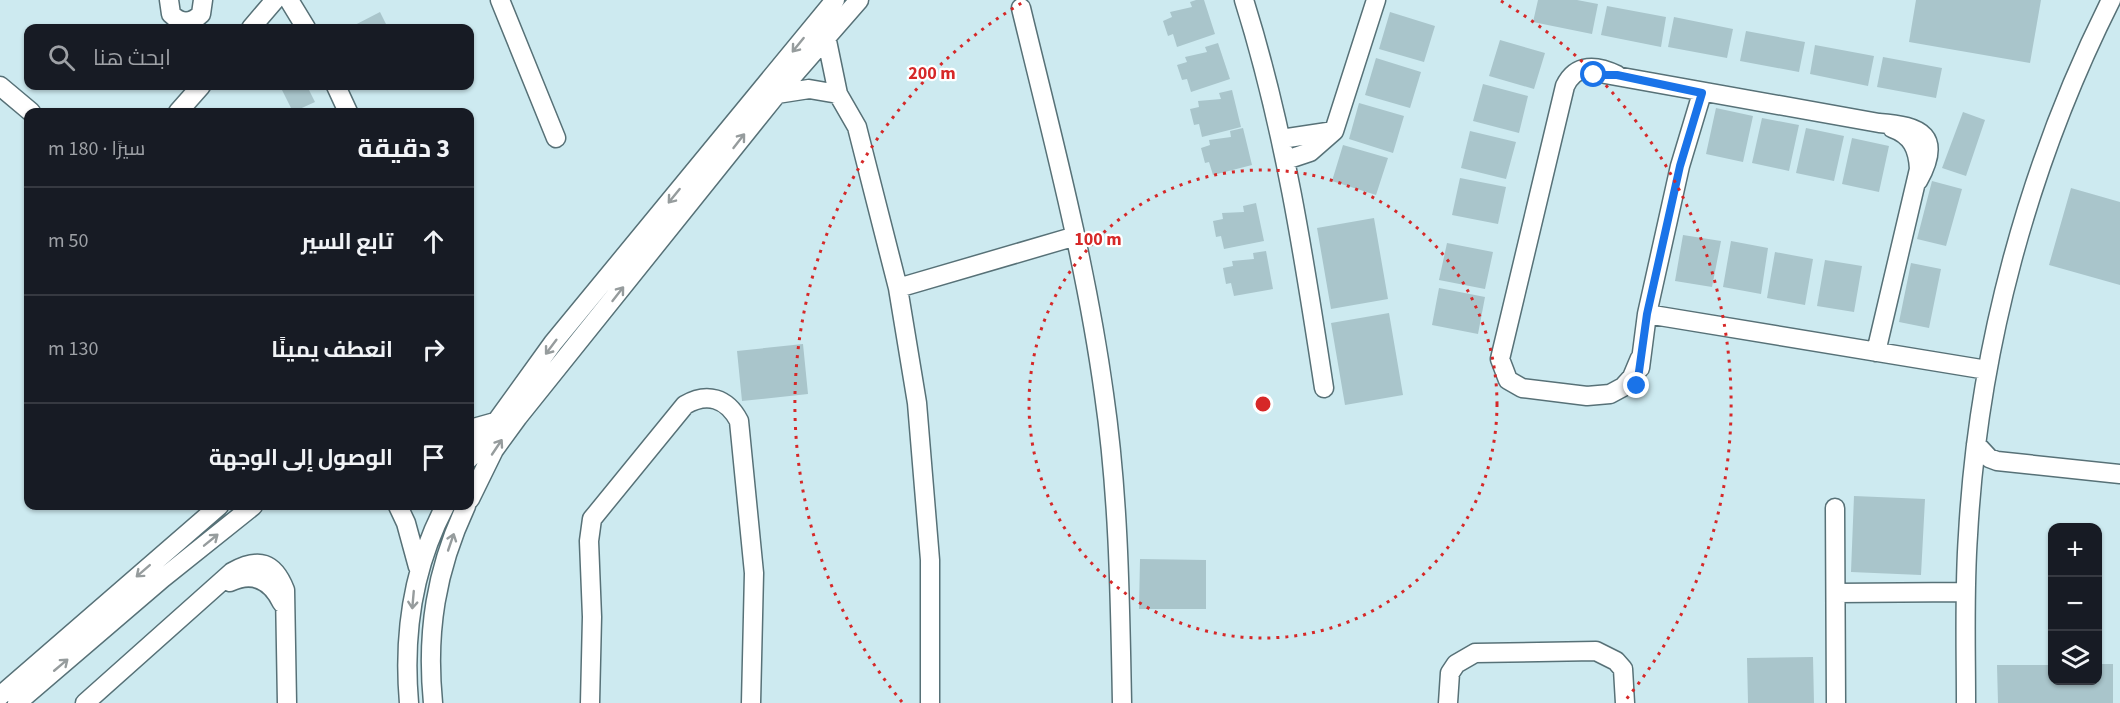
<!DOCTYPE html>
<html lang="ar">
<head>
<meta charset="utf-8">
<style>
	:root { --surface:#171b24; --page:#20242c; --text:#f1f3f6; --muted:#9ea1a6; --line:#363941 }
	body { margin:0; font-family:"Source Sans 3",Cairo,sans-serif; background:var(--page); color:var(--text); direction:rtl }
	.controls { position:absolute; right:18px; bottom:18px; display:grid; overflow:hidden; border-radius:12px; box-shadow:0 2px 4px #0004 }
	.controls button { width:54px; height:54px; display:grid; place-items:center; padding:0; border:0; border-bottom:2px solid var(--line); background:var(--surface); color:var(--text); font:30px sans-serif }
	.stop { position:absolute; width:18px; height:18px; margin:-14px; border:4px solid #1a73e8; border-radius:50%; background:#fff }
	.stop.end { background:#1a73e8; border-color:#fff; box-shadow:0 2px 6px #0008 }
	.list { margin:0; padding:0; list-style:none }
	h2 { display:flex; justify-content:space-between; align-items:center; height:78px; margin:0; padding:0 24px; font-size:26px }
	h2 small { font-size:20px; font-weight:400; color:var(--muted) }
	.list li { display:grid; grid-template-columns:39px 1fr auto; gap:18px; align-items:center; box-sizing:border-box; height:108px; padding:0 24px; border-top:2px solid var(--line) }
	.list b { display:block; font-size:22px; white-space:nowrap }
	.list em { font-size:20px; font-style:normal; color:var(--muted) }
	.icon { flex:none; width:33px; height:33px; fill:none; stroke:currentColor; stroke-width:2; stroke-linecap:round; stroke-linejoin:round }
	.map { position:relative; flex:none; width:2120px; height:703px; overflow:hidden; direction:ltr }
	.search { position:absolute; background:var(--surface); box-shadow:0 2px 4px #0004; left:24px; top:24px; width:450px; height:66px; display:flex; align-items:center; gap:15px; box-sizing:border-box; padding:0 21px; border-radius:12px; color:var(--muted); font-size:22px }
	.panel { position:absolute; background:var(--surface); box-shadow:0 2px 4px #0004; left:24px; top:108px; width:450px; height:402px; border-radius:12px; direction:rtl }
	.map>svg:first-child { display:block }
</style>
</head>
<body>
<div class="map">
<svg width="2120" height="703" viewBox="0 0 2120 703">
	<rect width="100%" height="100%" fill="#cdeaf0"/>
	<path fill="#a9c5cb" d="M1196 0H1204L1215 34 1177 47 1173 34 1168 36 1163 21 1172 17 1170 12 1192 7 1190 2Z
		M1538 0H1577L1598 4 1592 34 1533 22Z
		M1916 0H2041L2030 63 1909 42Z
		M1607 6 1666 17 1661 47 1601 35Z
		M380 12 388 28H349Z
		M1390 12 1435 26 1424 62 1379 49Z
		M1674 17 1733 29 1727 58 1668 47Z
		M1746 31 1805 42 1799 72 1740 61Z
		M1500 40 1545 53 1534 89 1489 76Z
		M1218 43 1230 79 1191 92 1187 79 1182 80 1177 65 1187 62 1185 57 1207 52 1205 47Z
		M1815 45 1874 56 1868 86 1810 74Z
		M1883 57 1942 68 1936 98 1877 87Z
		M1376 58 1421 72 1410 108 1365 95Z
		M1483 84 1528 96 1519 133 1473 121Z
		M280 86H307L315 102 293 112Z
		M1232 90 1241 127 1202 137 1199 124 1194 125 1190 109 1199 107 1198 101 1221 99 1219 93Z
		M1359 103 1404 116 1393 153 1349 139Z
		M1716 108 1753 116 1743 162 1706 154Z
		M1963 112 1985 120 1966 176 1942 168Z
		M1762 118 1799 125 1789 171 1752 163Z
		M1243 128 1252 165 1213 175 1209 162 1205 163 1201 148 1210 145 1209 140 1231 137 1230 131Z
		M1806 128 1844 136 1834 181 1796 173Z
		M1470 131 1516 142 1506 179 1461 168Z
		M1852 138 1889 146 1879 192 1842 184Z
		M1343 145 1388 158 1376 195 1332 181Z
		M1460 178 1506 187 1498 224 1452 215Z
		M1932 181 1962 189 1946 246 1917 239Z
		M2071 188 2120 202V285L2049 265Z
		M1256 203 1264 241 1224 249 1221 236 1216 237 1213 221 1223 219 1222 213 1244 212 1243 206Z
		M1374 218 1388 299 1331 309 1317 228Z
		M1683 235 1721 241 1712 287 1675 281Z
		M1731 241 1768 248 1761 294 1723 287Z
		M1447 243 1493 252 1485 289 1439 280Z
		M1266 251 1273 289 1234 296 1231 283 1226 284 1223 268 1233 266 1232 261 1254 259 1253 253Z
		M1775 252 1813 259 1805 305 1767 298Z
		M1825 260 1862 266 1854 312 1817 306Z
		M1911 263 1941 269 1929 328 1899 322Z
		M1439 288 1485 297 1478 334 1432 325Z
		M1389 313 1403 395 1345 405 1331 323Z
		M803 344 808 394 742 401 737 351Z
		M1854 496 1925 499 1921 575 1851 572Z
		M1140 559 1206 560V609H1139Z
		M1813 657 1814 703H1748L1747 658Z
		M2098 664H2113V703H1998L1997 665H2052V680H2098Z"/>
	<g fill="none" stroke-linecap="round" stroke-linejoin="round">
		<defs>
			<path id="minor" d="M169 0 171 14C181 24 191 24 201 14L203 0
				M289 0 306 28
				M500 0 556 138
				M1244 0C1284 127 1304 257 1324 388
				M1021 8C1052 136 1086 263 1104 394 1119 497 1120 600 1122 703
				M251 28 275 0
				M826 36 838 94 857 127 898 288 917 403 930 560V703
				M1605 74 1879 123C1922 126 1943 136 1918 181
				M1617 75C1597 65 1576 63 1565 86L1500 359 1508 380 1522 388 1587 396 1610 394 1623 387 1632 377 1640 358
				M0 86 31 112
				M336 86 348 112
				M777 94 809 89 838 94
				M178 112 201 86
				M1281 139 1334 131
				M1286 160 1310 152 1334 131 1376 0
				M898 288 1076 236
				M1647 314 1987 370
				M1876 352 1919 169C1918 149 1912 135 1892 128
				M1640 368 1647 314 1680 166 1702 93
				M470 429 495 422
				M1976 444 1989 458 1997 461 2120 474
				M470 458 553 343 835 0
				M470 499 494 450 518 417 777 94 859 0
				M398 506 406 523 418 567
				M1835 508 1836 703
				M230 582C253 571 271 580 282 603
				M1836 593 1965 592
				M0 696 219 506
				M17 703 163 578 253 506
				M85 703 232 572C259 557 274 562 285 590L287 703
				M409 703C403 634 413 567 445 506
				M433 703C426 632 436 570 466 506
				M590 703 592 617 589 541 592 519 685 405C707 392 727 398 739 421L754 573 751 703
				M1448 703 1450 673 1456 664 1475 653 1596 651 1616 661 1623 669 1625 703
				M1966 703C1966 647 1964 591 1968 535 1978 351 2028 165 2111 0"/>
		</defs>
		<use href="#minor" stroke="#577177" stroke-width="21"/>
		<use href="#minor" stroke="#fff" stroke-width="18"/>
	</g>
	<defs><path id="oneway-shaft" d="M-6 0H5M1.5-3L5.5 0L1.5 3" fill="none" stroke-width="1.6" stroke-linecap="round" stroke-linejoin="round" transform="scale(1.5)"/></defs>
	<g stroke="#969c9d">
		<use href="#oneway-shaft" transform="translate(798 45) rotate(129)"/>
		<use href="#oneway-shaft" transform="translate(739 141) rotate(-52)"/>
		<use href="#oneway-shaft" transform="translate(674 196) rotate(129)"/>
		<use href="#oneway-shaft" transform="translate(618 294) rotate(-52)"/>
		<use href="#oneway-shaft" transform="translate(551 347) rotate(127)"/>
		<use href="#oneway-shaft" transform="translate(497 447) rotate(-56)"/>
		<use href="#oneway-shaft" transform="translate(211 540) rotate(-39)"/>
		<use href="#oneway-shaft" transform="translate(451 542) rotate(-71)"/>
		<use href="#oneway-shaft" transform="translate(143 571) rotate(139)"/>
		<use href="#oneway-shaft" transform="translate(413 600) rotate(95)"/>
		<use href="#oneway-shaft" transform="translate(61 665) rotate(-40)"/>
	</g>
	<g fill="none" stroke-linecap="round" stroke-linejoin="round">
		<path stroke="#1a73e8" stroke-width="8" d="M1594 75H1617L1702 93 1680 166 1647 314 1637 386"/>
	</g>
	<g fill="none" stroke="#d62828" stroke-width="3" stroke-dasharray="3 6">
		<circle cx="1263" cy="404" r="234"/>
		<path d="M902 702A468 468 0 0 1 1025 1M1501 1A468 468 0 0 1 1624 702"/>
	</g>
	<circle cx="1263" cy="404" r="9" fill="#d62828" stroke="#fff" stroke-width="3"/>
	<g font-size="18" text-anchor="middle" font-weight="bold" fill="#d62828" stroke="#fff" stroke-width="4.5" stroke-linejoin="round" paint-order="stroke">
		<text x="932" y="79">200 m</text>
		<text x="1098" y="245">100 m</text>
	</g>
</svg>
<div class="controls">
<button>+</button>
<button>−</button>
<button><svg class="icon" aria-label="layers" viewBox="0 0 24 24"><path d="M12 4l9 5-9 5-9-5zM3 14l9 5 9-5"/></svg></button>
</div>
<div class="stop" style="left:1594px;top:75px"></div>
<div class="stop end" style="left:1637px;top:386px"></div>
<div class="search"><svg class="icon" aria-label="search" viewBox="0 0 24 24"><circle cx="10" cy="10" r="6"/><path d="M15 15l6 6"/></svg>ابحث هنا</div>
<section class="panel">
<h2>3 دقيقة<small>سيرًا · 180 m</small></h2>
<ul class="list">
<li><svg class="icon" aria-label="ahead" viewBox="0 0 24 24"><path d="M12 20V5M6 11l6-6 6 6"/></svg><div><b>تابع السير</b></div><em>50 m</em></li>
<li><svg class="icon" aria-label="right" viewBox="0 0 24 24"><path d="M7 20v-9h11M14 6l5 5-5 5"/></svg><div><b>انعطف يمينًا</b></div><em>130 m</em></li>
<li><svg class="icon" aria-label="arrive" viewBox="0 0 24 24"><path d="M6 21V4h12l-3 4 3 4H6"/></svg><div><b>الوصول إلى الوجهة</b></div></li>
</ul>
</section>
</div>
</body>
</html>
